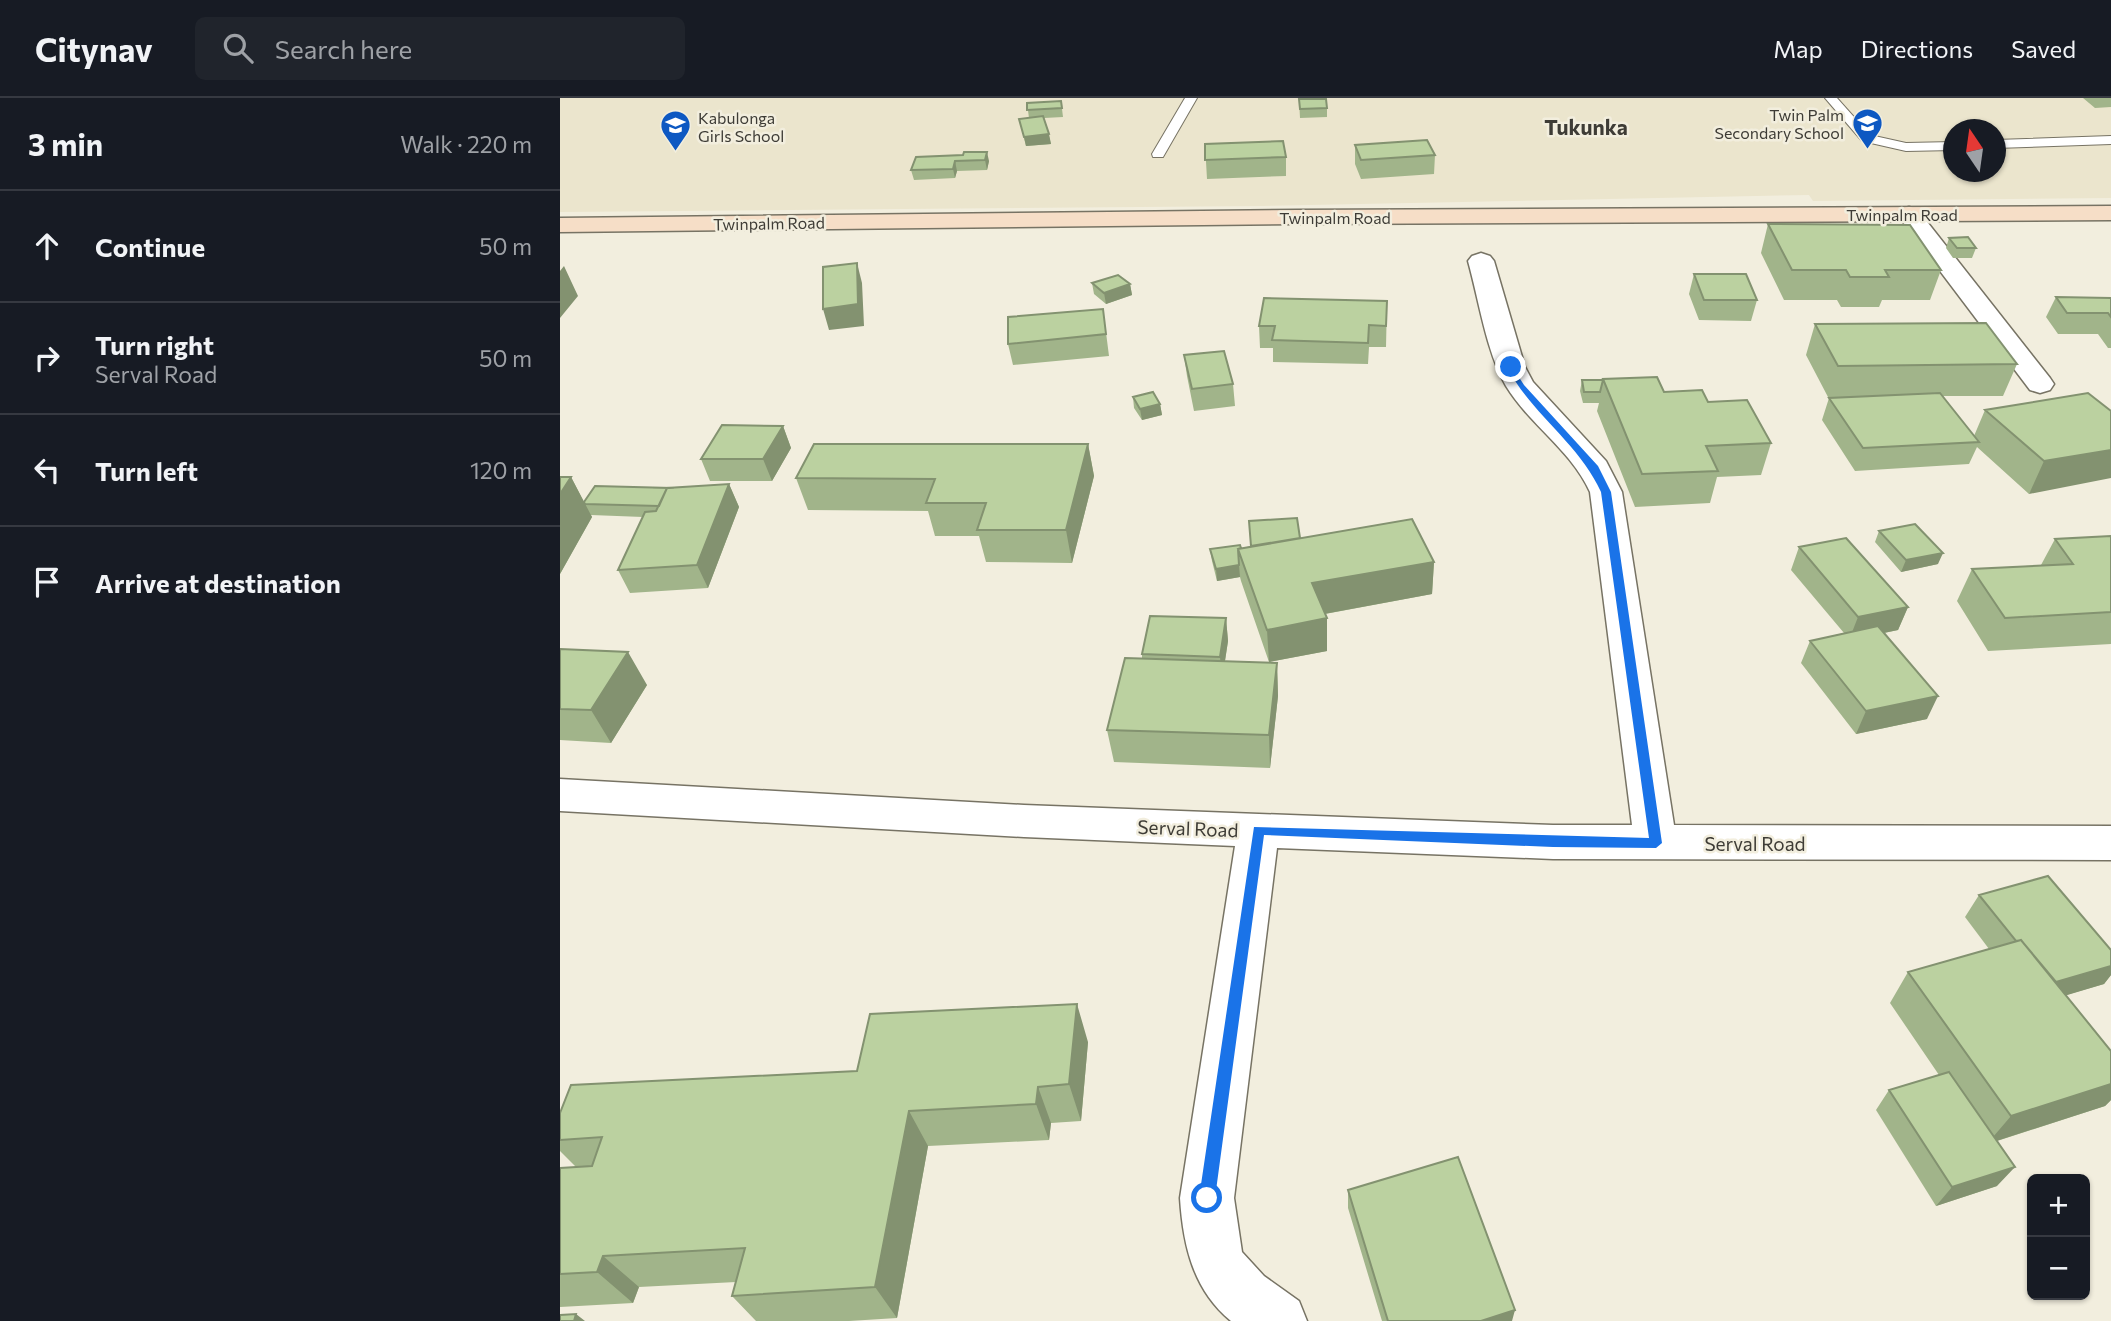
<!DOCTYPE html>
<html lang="en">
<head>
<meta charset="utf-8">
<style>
	:root { --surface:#171b24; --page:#20242c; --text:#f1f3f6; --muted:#9ea1a6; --line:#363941 }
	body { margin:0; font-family:Commissioner,sans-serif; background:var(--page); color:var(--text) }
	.controls { position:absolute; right:21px; bottom:21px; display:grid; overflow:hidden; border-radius:10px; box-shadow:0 2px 5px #0004 }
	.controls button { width:63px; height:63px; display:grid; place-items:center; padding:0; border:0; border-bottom:2px solid var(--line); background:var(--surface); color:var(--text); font:35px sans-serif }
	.compass { position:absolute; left:1383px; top:21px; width:63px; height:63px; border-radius:50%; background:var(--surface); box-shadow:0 2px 5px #0004; rotate:347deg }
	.stop { position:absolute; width:21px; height:21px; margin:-16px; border:5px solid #1a73e8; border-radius:50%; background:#fff }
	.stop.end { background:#1a73e8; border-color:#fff; box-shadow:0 2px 7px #0008 }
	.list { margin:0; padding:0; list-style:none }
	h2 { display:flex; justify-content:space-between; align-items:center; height:91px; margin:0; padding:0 28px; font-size:30px }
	h2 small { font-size:23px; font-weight:400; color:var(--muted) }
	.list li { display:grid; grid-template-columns:46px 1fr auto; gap:21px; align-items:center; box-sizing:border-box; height:112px; padding:0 28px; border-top:2px solid var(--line) }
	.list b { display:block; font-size:26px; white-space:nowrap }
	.list p { margin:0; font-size:23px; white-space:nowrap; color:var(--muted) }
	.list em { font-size:23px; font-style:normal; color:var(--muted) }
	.icon { flex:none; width:38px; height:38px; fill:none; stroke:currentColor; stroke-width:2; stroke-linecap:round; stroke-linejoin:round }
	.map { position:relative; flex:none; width:1551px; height:1223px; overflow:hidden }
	header { display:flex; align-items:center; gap:42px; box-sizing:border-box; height:98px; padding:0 35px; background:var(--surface); border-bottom:2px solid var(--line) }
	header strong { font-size:33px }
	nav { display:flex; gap:38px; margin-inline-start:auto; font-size:24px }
	.search { width:490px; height:63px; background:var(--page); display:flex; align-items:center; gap:18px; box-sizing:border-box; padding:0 24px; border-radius:10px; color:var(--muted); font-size:26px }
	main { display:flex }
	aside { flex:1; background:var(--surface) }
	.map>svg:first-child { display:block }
</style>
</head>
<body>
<header>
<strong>Citynav</strong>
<div class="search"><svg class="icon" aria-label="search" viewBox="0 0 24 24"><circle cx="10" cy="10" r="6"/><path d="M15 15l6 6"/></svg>Search here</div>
<nav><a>Map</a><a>Directions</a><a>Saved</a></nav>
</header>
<main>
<aside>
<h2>3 min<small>Walk · 220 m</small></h2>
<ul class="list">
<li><svg class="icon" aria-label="ahead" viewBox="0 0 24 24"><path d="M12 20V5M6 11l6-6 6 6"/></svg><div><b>Continue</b></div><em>50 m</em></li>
<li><svg class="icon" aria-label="right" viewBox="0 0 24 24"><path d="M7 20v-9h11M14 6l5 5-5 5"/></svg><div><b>Turn right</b><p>Serval Road</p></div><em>50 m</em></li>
<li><svg class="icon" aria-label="left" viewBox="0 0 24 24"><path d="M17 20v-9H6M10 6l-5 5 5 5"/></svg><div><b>Turn left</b></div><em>120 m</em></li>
<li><svg class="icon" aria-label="arrive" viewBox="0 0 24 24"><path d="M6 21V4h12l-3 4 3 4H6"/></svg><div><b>Arrive at destination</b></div></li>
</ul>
</aside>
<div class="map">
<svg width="1551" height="1223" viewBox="0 0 1551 1223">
	<rect width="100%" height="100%" fill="#f2eede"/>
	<path fill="#ebe5cd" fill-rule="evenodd" d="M0 0H1551V100L1253 103 1249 97 702 108 0 114ZM1394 32H1436V74H1394Z"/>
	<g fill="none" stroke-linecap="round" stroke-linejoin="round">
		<defs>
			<path id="lane" d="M625 0H637L603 59H593L592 56Z
				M1265 0H1277L1310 37 1346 45 1394 44V52L1346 53 1302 43Z
				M1551 38V46L1436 50V42Z"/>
			<path id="street" d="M1349 109 1357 111 1490 280 1494 286 1490 292 1480 295 1470 292 1337 116 1341 111Z
				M921 155 930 158 934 163 965 269 973 284 1046 363 1062 394 1114 727 1551 728V762L993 761 717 750 674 1100 682 1154 704 1178 739 1203 747 1223H671C633 1192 623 1147 620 1100L675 748 464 739 0 713V681L464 707 993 727H1072L1030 394C1011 352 970 327 946 288 926 253 919 202 908 163L912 158Z"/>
			<path id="secondary" d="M1551 108V122L738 126 0 134V120L738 112Z"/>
		</defs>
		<use href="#lane" stroke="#777364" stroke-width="2"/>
		<use href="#street" stroke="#777364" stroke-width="3"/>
		<use href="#secondary" stroke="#777364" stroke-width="3"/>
		<use href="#lane" fill="#fff" fill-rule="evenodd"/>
		<use href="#street" fill="#fff" fill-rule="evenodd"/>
		<use href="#secondary" fill="#f6dec7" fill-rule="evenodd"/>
	</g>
	<path fill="#a1b48a" d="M1523 0H1551V9L1535 10Z
		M739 1 767 10V19L740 20Z
		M501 3 503 19 484 20 491 46 466 48 459 21 469 20 467 5Z
		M645 46 726 59V78L647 81Z
		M795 47 875 57 874 76 801 81 795 66Z
		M403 57 429 63 427 72 397 73 395 80 354 82 351 72Z
		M1208 126 1381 172 1370 202H1322L1319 209H1281L1277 202H1224L1201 155Z
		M1389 140 1416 150 1412 160H1393L1386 150Z
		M1134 176 1197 202 1191 223 1139 222 1129 196Z
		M532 185 570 186 572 197 546 206 534 196Z
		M1496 199 1551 200V250H1548L1538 236H1498L1486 219Z
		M827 203 826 249H809L808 266 713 264V250H700L699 228Z
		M543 211 549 258 453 267 448 246Z
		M1255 226 1457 266 1443 298H1383L1414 338 1425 312 1528 295 1469 396 1417 349 1409 366 1295 373 1262 322 1269 300 1302 299H1268L1246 257Z
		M624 257 673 286 675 308 634 313 627 278Z
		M1022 282H1043L1104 294 1148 304 1211 345 1201 377 1157 379 1150 405 1075 409 1037 313 1039 305H1023L1020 293Z
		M573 299 600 306 602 317 582 322 574 310Z
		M223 328 231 350 212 383H150L141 361Z
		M528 346 534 378 512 465 426 464 419 438H375L368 413 248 412 236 380Z
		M11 379 24 404 112 390 169 386 179 409 148 490 70 495 58 472 83 419 31 417 32 419 0 476Z
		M1319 433 1378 466 1341 474 1315 444Z
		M1551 438V546L1428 553 1397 503 1412 471 1481 467 1495 441Z
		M740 440 874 464 872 496 765 516 767 553 709 564 681 483 680 479 657 483 652 463 650 451 681 450Z
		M1239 449 1348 509 1338 532 1324 535 1367 621 1296 636 1241 565 1250 543 1284 535 1231 472Z
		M666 520 668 543 665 563 717 565 718 598 710 670 554 664 547 632 582 561V556Z
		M0 551 87 587 51 645 0 642Z
		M1419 797 1551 852V877L1544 886 1506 897 1551 953V1002L1545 1008 1437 1043V1088L1376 1108 1316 1012 1329 992 1379 977 1330 905 1348 874 1429 851 1405 819Z
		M528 944 521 1023 491 1025 489 1042 368 1048 337 1220 289 1223H196L172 1198 176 1184 79 1189 73 1205 0 1209V1070L16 1069 0 1053V1015L297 973Z
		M788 1092 952 1223H822L788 1110Z"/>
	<path fill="#839270" d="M489 36 491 46 466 48 464 39Z
		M427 54 429 63 427 72 425 62Z
		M395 63 397 73 395 80 393 71Z
		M297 165 302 185 304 228 269 232 263 211Z
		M4 168 18 198 0 220V173Z
		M570 186 572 197 546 206 544 195Z
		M600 306 602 317 582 322 580 311Z
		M223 328 231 350 212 383 203 361Z
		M528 346 534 378 512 465 506 432Z
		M1551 352V380L1469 396 1484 363Z
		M11 379 32 419 0 476V396Z
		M169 386 179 409 148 490 137 467Z
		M1383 455 1378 466 1341 474 1346 462Z
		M874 464 872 496 753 518 752 485Z
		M679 467 680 479 657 483 656 471Z
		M1348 509 1338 532 1289 542 1298 519Z
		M666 520 668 543 662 582 660 559Z
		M767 520V553L709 564 707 532Z
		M68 554 87 587 51 645 31 612Z
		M717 565 718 598 710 670 709 637Z
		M1378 598 1367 621 1296 636 1306 613Z
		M1551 868V877L1544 886 1474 907 1490 886Z
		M517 906 528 944 521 1023 509 986Z
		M1551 986V1002L1545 1008 1427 1046 1451 1018Z
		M478 989 491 1025 489 1042 476 1006Z
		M349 1013 368 1048 337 1220 315 1189Z
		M1455 1069 1437 1088 1376 1108 1392 1089Z
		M43 1158 79 1189 73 1205 37 1174Z
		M955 1212 952 1223H921Z
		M16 1216 25 1223H14Z"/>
	<path fill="#bbd1a0" stroke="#839270" stroke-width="2" d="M739 1H766L767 10 740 11Z
		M501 3 502 10 467 12V5Z
		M483 18 489 36 464 39 459 21Z
		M867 42 875 57 801 62 795 47Z
		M723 43 726 59 645 62V46Z
		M404 54H427L425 62 395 63 393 71 351 72 356 59 403 57Z
		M1208 126 1350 127 1381 172H1325L1329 179H1290L1286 172H1232Z
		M1408 139 1416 150H1397L1389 140Z
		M297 165 298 206 263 211V169Z
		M1134 176H1186L1197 202H1144Z
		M558 177 570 186 544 195 532 185Z
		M1496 199 1551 200V219L1548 215H1507Z
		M704 200 827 203 826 228 809 227 808 245 712 242 715 228H699Z
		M543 211 546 236 448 246V219Z
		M1426 225 1457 266 1278 268 1255 226Z
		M664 253 673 286 632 291 624 257Z
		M1097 279 1104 294 1142 292 1148 304 1187 302 1211 345 1146 348 1158 373 1082 376 1043 281Z
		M1022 282H1043L1040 294H1024Z
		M593 294 600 306 580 311 573 299Z
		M1380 295 1419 344 1303 350 1269 300Z
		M1528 295 1551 313V352L1484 363 1425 312Z
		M162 327 223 328 203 361H141Z
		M254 346H528L506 432H417L426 405H366L375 381 236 380Z
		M0 379H11L0 396Z
		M169 386 137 467 58 472 85 414 96 413 107 390Z
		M35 388 112 390H107L99 408 25 406 24 404Z
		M737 420 740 440 691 448 689 423Z
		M852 421 874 464 752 485 767 520 707 532 678 451Z
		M1355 426 1383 455 1346 462 1319 433Z
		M1551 438V514L1445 520 1412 471 1513 466 1495 441Z
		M1286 440 1348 509 1298 519 1239 449Z
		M680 447 681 450 678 451 679 467 656 471 650 451Z
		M590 518 666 520 660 559 582 556Z
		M1318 528 1378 598 1306 613 1250 543Z
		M0 551 68 554 31 612 0 611Z
		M565 560 717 565 709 637 547 632Z
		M1488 778 1551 852V868L1496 884 1461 842 1456 843 1419 797Z
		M1461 842 1551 953V986L1451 1018 1348 874Z
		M517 906 509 986 478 989 476 1006 349 1013 315 1189 172 1198 185 1150 43 1158 37 1174 0 1176V1070L32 1068 42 1039 0 1042V1015L11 987 297 973 310 916Z
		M1389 974 1455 1069 1392 1089 1329 992Z
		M898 1059 955 1212 921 1223H828L788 1092Z
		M16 1216 14 1223H0V1217Z"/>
	<path fill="#1a73e8" d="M951 267 964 287 1038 368 1051 394 1102 745 1096 750 993 749 704 737 655 1100 653 1105 647 1107 642 1105 639 1100 694 729 1089 740 1041 394C1019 345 971 316 947 269Z"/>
	<defs>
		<symbol id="school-pin" viewBox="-11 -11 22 30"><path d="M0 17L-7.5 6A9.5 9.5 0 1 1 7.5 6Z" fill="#0d58c2" stroke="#f2eede"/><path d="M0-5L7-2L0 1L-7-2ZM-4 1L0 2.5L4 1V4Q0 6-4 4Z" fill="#fff"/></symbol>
	</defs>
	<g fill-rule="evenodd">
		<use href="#school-pin" x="1290" y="8" width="35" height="47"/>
		<use href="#school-pin" x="98" y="10" width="35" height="47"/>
	</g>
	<g text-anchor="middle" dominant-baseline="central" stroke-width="5" stroke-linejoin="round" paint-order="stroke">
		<g font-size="16" fill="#3e3c36" stroke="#f2eede" text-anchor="end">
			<text x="1284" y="16">Twin Palm<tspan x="1284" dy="18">Secondary School</tspan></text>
			<text x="138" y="19" text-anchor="start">Kabulonga<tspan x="138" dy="18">Girls School</tspan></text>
		</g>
		<g font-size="16" fill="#3e3c36" stroke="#f2eede">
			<text x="1342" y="116">Twinpalm Road</text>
			<text x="775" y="119">Twinpalm Road</text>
			<text transform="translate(209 125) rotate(-1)">Twinpalm Road</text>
		</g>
		<g font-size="19" fill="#3e3c36" stroke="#f2eede">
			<text transform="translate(628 730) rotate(2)">Serval Road</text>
			<text x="1195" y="745">Serval Road</text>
		</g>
		<g font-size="21" font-weight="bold" fill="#3e3c36" stroke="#f2eede">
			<text x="1026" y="28">Tukunka</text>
		</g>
	</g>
</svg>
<div class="controls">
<button>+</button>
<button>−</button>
</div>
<svg class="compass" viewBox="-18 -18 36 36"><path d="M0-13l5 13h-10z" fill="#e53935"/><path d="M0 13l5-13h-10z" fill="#9ea1a6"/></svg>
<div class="stop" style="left:647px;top:1100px"></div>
<div class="stop end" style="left:951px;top:269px"></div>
</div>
</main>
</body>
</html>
